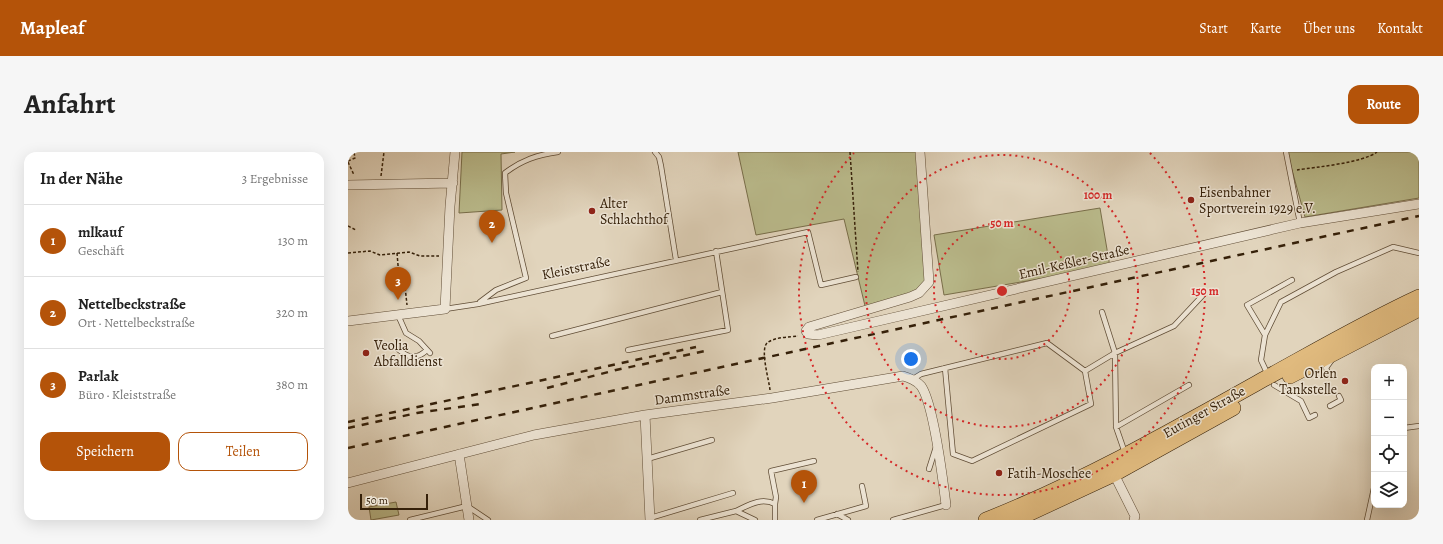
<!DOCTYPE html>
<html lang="de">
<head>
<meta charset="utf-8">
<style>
	:root { --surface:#fff; --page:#f6f6f6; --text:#222; --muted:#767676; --line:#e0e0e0; --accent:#b45309 }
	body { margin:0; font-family:Alegreya,serif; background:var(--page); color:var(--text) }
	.controls { position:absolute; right:12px; bottom:12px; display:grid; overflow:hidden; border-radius:8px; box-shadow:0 4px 16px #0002 }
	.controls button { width:36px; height:36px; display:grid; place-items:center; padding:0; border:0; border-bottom:1px solid var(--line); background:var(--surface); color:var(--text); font:20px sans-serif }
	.scale { position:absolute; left:12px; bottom:10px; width:68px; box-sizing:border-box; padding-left:4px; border:2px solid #352009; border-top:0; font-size:11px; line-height:14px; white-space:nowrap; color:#352009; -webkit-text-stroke:3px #ece3d3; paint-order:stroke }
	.you { position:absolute; left:563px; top:207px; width:14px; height:14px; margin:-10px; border:3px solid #fff; border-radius:50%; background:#1a73e8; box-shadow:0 0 0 6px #1a73e833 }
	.badge { display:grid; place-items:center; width:26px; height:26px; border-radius:50%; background:var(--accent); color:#fff; font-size:13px; font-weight:700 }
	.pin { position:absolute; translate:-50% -33px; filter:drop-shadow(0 1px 2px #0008) }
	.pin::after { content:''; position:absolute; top:21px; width:14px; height:12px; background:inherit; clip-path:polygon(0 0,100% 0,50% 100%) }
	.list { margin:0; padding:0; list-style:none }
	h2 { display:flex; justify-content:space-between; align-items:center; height:52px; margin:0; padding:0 16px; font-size:17px }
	h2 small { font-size:13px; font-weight:400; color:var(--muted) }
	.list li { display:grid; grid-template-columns:26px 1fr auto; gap:12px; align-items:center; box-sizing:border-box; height:72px; padding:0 16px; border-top:1px solid var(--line) }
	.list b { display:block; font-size:15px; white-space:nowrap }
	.list p { margin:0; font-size:13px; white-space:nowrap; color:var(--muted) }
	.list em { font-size:13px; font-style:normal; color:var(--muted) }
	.actions { display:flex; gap:8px; padding:12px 16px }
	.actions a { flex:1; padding:9px 0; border:1px solid var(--accent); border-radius:12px; text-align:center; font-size:14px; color:var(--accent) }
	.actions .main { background:var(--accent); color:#fff }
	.icon { flex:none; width:22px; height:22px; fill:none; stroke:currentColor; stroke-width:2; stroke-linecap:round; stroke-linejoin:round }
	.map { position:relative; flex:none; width:1071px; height:368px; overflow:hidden; border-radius:12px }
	header { display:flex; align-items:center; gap:24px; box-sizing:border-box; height:56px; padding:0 20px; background:var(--accent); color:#fff }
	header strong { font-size:19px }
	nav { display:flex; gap:22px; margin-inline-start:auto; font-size:14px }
	.intro { display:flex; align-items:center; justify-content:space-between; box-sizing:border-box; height:96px; padding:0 24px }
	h1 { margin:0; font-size:28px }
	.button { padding:10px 18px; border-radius:12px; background:var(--accent); color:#fff; font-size:14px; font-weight:700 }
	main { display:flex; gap:24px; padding:0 24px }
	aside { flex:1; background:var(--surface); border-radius:12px; box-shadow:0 4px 16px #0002 }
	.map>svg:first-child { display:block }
</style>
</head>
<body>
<header>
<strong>Mapleaf</strong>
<nav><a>Start</a><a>Karte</a><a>Über uns</a><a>Kontakt</a></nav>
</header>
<div class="intro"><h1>Anfahrt</h1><a class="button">Route</a></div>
<main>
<aside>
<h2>In der Nähe<small>3 Ergebnisse</small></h2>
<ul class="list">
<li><span class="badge">1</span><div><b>mlkauf</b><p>Geschäft</p></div><em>130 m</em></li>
<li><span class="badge">2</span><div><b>Nettelbeckstraße</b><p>Ort · Nettelbeckstraße</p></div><em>320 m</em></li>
<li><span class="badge">3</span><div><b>Parlak</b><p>Büro · Kleiststraße</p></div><em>380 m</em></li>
</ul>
<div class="actions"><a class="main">Speichern</a><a>Teilen</a></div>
</aside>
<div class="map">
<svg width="1071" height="368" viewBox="0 0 1071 368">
	<rect width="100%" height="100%" fill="#e1d4bc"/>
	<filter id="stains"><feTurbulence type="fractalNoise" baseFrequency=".005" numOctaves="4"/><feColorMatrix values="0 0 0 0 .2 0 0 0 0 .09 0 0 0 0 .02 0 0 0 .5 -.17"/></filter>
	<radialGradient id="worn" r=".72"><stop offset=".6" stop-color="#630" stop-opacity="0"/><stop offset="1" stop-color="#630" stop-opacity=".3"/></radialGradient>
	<path fill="#babb8c" stroke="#786e4a" d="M114 0H167L153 2 154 58 111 61Z
		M390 0H571L581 130 571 141 518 158 496 67 408 83Z
		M939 0H1071V46L957 65Z
		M752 56 762 115 596 143 586 83Z
		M48 350 51 363 23 368 21 355Z"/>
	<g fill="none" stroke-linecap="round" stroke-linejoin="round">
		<defs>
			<path id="service" d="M307 0 311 5 313 14 328 108
				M938 0 952 71
				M132 150 148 138 178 126 158 41 157 21C174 8 189 3 210 0
				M97 157 130 152 460 80 473 133 508 125
				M754 160 767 201 768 275 777 301
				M50 163 58 181 71 189 82 201
				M917 183 899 153 944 128
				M204 184 374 140
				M51 198C62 207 69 207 79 198
				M280 198 380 178 368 99
				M737 219 767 201 826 174 855 143
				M980 221 978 216 983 209
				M920 223 913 208 917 183 933 150 988 120 1045 95 1071 101
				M565 227 573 222 699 191 737 219 743 252 624 309 605 302 597 216
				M926 233 953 249 961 266 967 263
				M982 254 993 248 991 244
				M768 275 841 233
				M1056 276 1071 274
				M299 307 364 288
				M581 317 588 295
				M427 352 428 345 423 319 466 309
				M388 359C401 353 413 345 427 352V368
				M489 362 500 368
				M302 366 385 341
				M62 368 119 354 140 368
				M352 368 388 359 407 368
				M469 368 518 354 514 334
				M545 368 598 353
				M1019 368 1026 336"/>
			<path id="minor" d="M572 0 581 130 571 141 562 145 461 175 458 179 460 182 470 183 952 71 1071 52
				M0 33 105 31
				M0 169 97 157 102 54 107 0
				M297 263 302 368
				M111 302 121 368
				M766 322 787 364 786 368
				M0 331 186 283 297 263 424 246 555 224C562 226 568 228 573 234 586 252 595 329 598 353"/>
			<path id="primary" d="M942 224 1071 157
				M638 368C736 329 827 277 918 226 969 198 1019 169 1071 145
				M667 368 766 322 885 256"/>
		</defs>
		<use href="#service" stroke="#604d36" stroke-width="6"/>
		<use href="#minor" stroke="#604d36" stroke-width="10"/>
		<use href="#primary" stroke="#352009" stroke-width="16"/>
		<path stroke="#352009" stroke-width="1.5" stroke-dasharray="3 2" stroke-linecap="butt" d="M502 0 510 120
			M0 9 7 6 6 0
			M0 10 6 23
			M949 18C968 15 1014 11 1029 0
			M33 24 36 0
			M0 74 8 78
			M0 101 22 99 32 103 61 100 72 104H91
			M49 101 51 125H56L59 153
			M422 238C421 228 412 198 419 191 426 185 442 185 450 184"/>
		<use href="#service" stroke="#ece3d3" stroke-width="4.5"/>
		<use href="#minor" stroke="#ece3d3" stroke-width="9"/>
		<use href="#primary" stroke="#e0ba7e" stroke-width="15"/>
		<path stroke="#352009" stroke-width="2.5" stroke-dasharray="7 7" stroke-linecap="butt" d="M199 236 268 218 357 199
			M0 270 348 195
			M0 276 69 261 132 252
			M0 296 1071 64"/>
	</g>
	<g fill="none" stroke="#d62828" stroke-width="2" stroke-dasharray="2 4">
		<circle cx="654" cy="139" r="68"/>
		<circle cx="654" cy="139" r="136"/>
		<path d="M802 1A203 203 0 1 1 506 1"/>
	</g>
	<g fill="#8f2418" stroke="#ece3d3" stroke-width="1.5">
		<circle cx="843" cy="48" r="4"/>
		<circle cx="244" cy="59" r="4"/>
		<circle cx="18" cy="201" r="4"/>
		<circle cx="997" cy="229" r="4"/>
		<circle cx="651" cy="321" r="4"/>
	</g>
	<g text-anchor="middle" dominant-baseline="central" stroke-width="3" stroke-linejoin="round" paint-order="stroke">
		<g font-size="14" fill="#352009" stroke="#ece3d3" text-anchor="start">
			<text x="851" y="40">Eisenbahner<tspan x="851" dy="16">Sportverein 1929 e.V.</tspan></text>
			<text x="252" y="51">Alter<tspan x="252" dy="16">Schlachthof</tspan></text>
			<text x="26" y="193">Veolia<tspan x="26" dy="16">Abfalldienst</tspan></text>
			<text x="989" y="221" text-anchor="end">Orlen<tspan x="989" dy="16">Tankstelle</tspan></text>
			<text x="659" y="321">Fatih-Moschee</text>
		</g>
		<g font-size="14" fill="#352009" stroke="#ece3d3">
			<text transform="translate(726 110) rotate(-13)">Emil-Keßler-Straße</text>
			<text transform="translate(228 116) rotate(-12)">Kleiststraße</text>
			<text transform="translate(344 243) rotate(-8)">Dammstraße</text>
			<text transform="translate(856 260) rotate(-29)">Eutinger Straße</text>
		</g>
	</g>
	<circle cx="654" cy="139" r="6" fill="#d62828" stroke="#ece3d3" stroke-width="2"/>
	<g font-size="12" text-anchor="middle" font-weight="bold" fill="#d62828" stroke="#ece3d3" stroke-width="3" stroke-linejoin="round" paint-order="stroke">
		<text x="750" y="47">100 m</text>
		<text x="654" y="75">50 m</text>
		<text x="857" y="143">150 m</text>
	</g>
	<rect width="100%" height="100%" filter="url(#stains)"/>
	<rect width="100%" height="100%" fill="url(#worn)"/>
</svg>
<div class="controls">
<button>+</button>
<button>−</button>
<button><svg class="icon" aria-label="locate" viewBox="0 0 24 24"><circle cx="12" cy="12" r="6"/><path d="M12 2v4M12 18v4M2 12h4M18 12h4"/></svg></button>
<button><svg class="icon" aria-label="layers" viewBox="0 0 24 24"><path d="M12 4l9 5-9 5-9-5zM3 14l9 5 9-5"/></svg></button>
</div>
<div class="scale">50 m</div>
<div class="you"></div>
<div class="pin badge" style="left:456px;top:351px">1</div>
<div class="pin badge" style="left:144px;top:91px">2</div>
<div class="pin badge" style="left:50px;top:148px">3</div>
</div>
</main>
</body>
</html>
